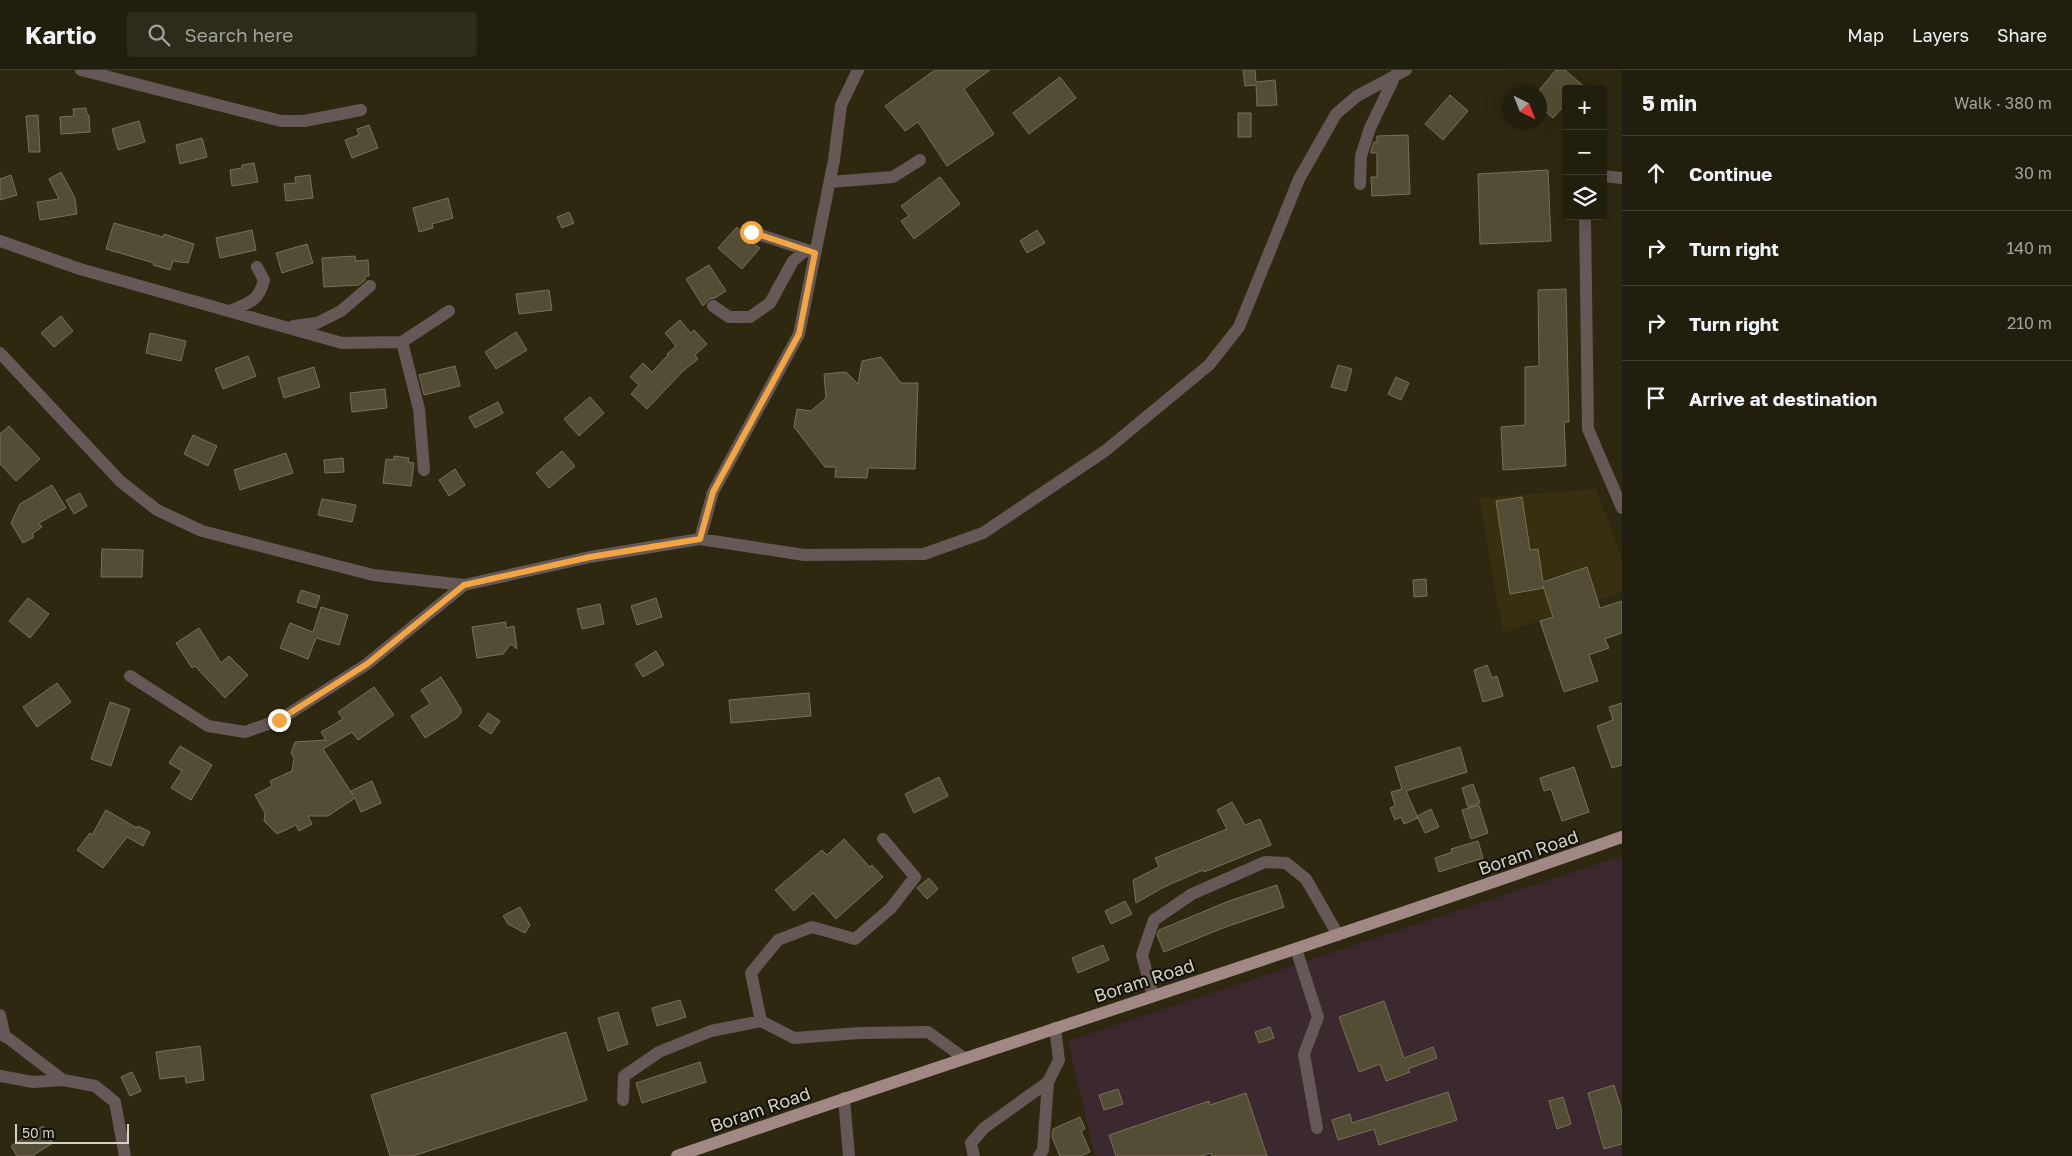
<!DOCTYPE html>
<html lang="en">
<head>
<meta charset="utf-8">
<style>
	:root { --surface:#221e0d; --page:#2e2b1b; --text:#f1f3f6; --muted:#a2a29d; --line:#3f3c2e }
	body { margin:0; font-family:"Golos Text",sans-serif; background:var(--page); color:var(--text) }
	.controls { position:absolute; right:15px; top:15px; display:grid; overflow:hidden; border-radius:5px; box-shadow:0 5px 20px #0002 }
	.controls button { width:45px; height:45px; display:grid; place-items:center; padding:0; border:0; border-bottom:1px solid var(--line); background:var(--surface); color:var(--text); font:25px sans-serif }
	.compass { position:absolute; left:1502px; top:15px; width:45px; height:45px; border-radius:50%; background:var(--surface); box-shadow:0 5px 20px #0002; rotate:137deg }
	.scale { position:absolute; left:15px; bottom:12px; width:114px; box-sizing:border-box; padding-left:5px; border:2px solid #d5d2c4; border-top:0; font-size:14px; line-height:18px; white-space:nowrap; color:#d5d2c4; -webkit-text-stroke:4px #131107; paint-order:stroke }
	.stop { position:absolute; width:15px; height:15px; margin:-11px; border:4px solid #f2a542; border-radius:50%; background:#fff }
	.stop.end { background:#f2a542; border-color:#fff; box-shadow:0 1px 5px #0008 }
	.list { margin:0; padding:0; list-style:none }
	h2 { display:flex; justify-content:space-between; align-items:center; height:65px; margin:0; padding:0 20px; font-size:21px }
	h2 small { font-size:16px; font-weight:400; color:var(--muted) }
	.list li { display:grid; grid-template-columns:32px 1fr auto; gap:15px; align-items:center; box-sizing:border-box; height:75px; padding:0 20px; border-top:1px solid var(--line) }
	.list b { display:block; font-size:19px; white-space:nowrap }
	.list em { font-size:16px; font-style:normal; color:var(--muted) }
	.icon { flex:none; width:28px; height:28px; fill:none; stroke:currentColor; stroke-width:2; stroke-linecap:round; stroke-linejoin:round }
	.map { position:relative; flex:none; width:1622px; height:1086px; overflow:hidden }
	header { display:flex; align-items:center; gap:30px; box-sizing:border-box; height:70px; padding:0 25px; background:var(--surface); border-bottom:1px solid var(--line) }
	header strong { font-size:24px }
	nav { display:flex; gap:28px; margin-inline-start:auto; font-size:18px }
	.search { width:350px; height:45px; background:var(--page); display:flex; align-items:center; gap:12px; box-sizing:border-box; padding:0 18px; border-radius:5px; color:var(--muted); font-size:19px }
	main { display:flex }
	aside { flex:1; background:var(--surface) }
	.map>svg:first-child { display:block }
</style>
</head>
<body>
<header>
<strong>Kartio</strong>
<div class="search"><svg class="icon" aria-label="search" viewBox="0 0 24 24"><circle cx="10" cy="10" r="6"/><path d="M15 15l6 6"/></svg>Search here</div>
<nav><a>Map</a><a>Layers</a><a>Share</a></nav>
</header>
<main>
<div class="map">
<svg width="1622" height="1086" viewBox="0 0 1622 1086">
	<rect width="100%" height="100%" fill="#2e2811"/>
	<path fill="#3c292f" d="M1622 786V1086H1095L1068 971Z"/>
	<path fill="#382f10" d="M1596 419 1622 488V522L1503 563 1479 428Z"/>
	<path fill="#544d35" stroke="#787158" d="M935 0H990L964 19 994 64 947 96 918 52 905 61 885 36Z
		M1243 0H1255L1256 12 1275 10 1277 35 1257 36 1256 15 1245 16Z
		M1556 0H1565L1587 19H1566V34L1553 48 1540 37V19Z
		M1060 7 1076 28 1029 64 1013 43Z
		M1450 25 1468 41 1443 70 1425 54Z
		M86 38 87 45H89L90 62 61 64 60 47 74 46 73 39Z
		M1238 43H1251V67H1238Z
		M38 45 40 82H29L26 46Z
		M139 51 145 72 118 80 112 59Z
		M369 55 378 78 352 88 345 70 359 65 357 59Z
		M1408 65 1410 124 1372 126 1371 107H1377V83H1371V81L1374 72H1377V66Z
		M202 68 207 87 180 94 176 75Z
		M254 93 258 112 232 116 230 100 242 98V95Z
		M1548 100 1551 171 1480 174 1478 104Z
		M61 102 75 128 77 144 40 150 37 132 59 129 49 109Z
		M11 105 17 125 0 130V109Z
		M310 105 313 128 286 131 284 114 296 113 295 107Z
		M940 107 960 134 914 169 901 151 909 146 901 136Z
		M448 128 453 148 432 154 433 158 419 162 413 138Z
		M569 142 574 153 562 158 557 147Z
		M114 153 163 167 164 164 194 174 188 193 173 191 170 200 153 195 154 193 106 179Z
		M737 157 745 168 760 178 742 199 718 178Z
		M252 160 256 180 220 188 216 168Z
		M1037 160 1045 173 1027 183 1020 171Z
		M307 174 313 193 282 203 276 183Z
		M355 186 356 191 368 190 369 206 365 207V210L359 215 324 217 322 188Z
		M709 195 726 221 715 228 709 229 703 236 686 209Z
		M1566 219 1569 352H1564L1566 396 1503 400 1501 357 1525 355V297L1539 296 1538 220Z
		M549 220 552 240 519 244 516 224Z
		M61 246 73 261 54 277 41 263Z
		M680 250 691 263 694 260 707 274 695 285 698 289 683 301 647 339 631 324 639 315 630 307 643 293 652 302 668 285 667 284 676 276 665 263Z
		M516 262 527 280 496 299 485 282Z
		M150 263 186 271 181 291 146 283Z
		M248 286 256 306 223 319 215 299Z
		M881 287 901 313H918L915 399 868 398 867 408 835 407 836 397H825L794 357 797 339 811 341 826 328 824 304 846 302 858 314 862 291Z
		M1338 295 1352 299 1346 321 1331 317Z
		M455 296 460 316 424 325 419 305Z
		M314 297 320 317 284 328 278 308Z
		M1396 307 1409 313 1401 330 1388 324Z
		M385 319 387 338 352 342 350 323Z
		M590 327 604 343 579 366 564 349Z
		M498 332 503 343 475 358 469 347Z
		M9 356 40 389 16 411 0 394V364Z
		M193 365 217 376 208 396 184 384Z
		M562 381 575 396 549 418 536 403Z
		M286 383 293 403 240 420 234 400Z
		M394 386 409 388 408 392 414 393 411 416 383 413 386 389 394 390Z
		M343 388 344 402 325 403 324 390Z
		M455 399 465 415 449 426 439 410Z
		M52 415 66 438 39 453 42 457 32 464 34 467 23 473 11 453 20 434Z
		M80 423 87 436 74 444 66 430Z
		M1522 427 1530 480 1538 479 1543 512 1587 497 1600 538 1622 531V563L1605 569 1609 578 1589 585 1598 611 1564 622 1540 551 1553 547 1543 516 1544 518 1510 524 1496 431Z
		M322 429 356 435 352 452 318 445Z
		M102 479 143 480 142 507H101Z
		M1426 509 1427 526 1414 527 1413 510Z
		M301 520 320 526 316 538 297 532Z
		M28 528 49 544 30 568 9 551Z
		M656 528 662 547 637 555 631 536Z
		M600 534 604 554 582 559 577 539Z
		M321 537 348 545 339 575 316 568 308 589 280 578 290 553 313 562Z
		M506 552V558L514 556 517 579 511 574 503 584 477 588 472 557Z
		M199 558 221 593 229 586 248 605 225 628 195 596 192 598 176 573Z
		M656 581 664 595 643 607 635 594Z
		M1487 595 1492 608 1497 606 1503 626 1483 632 1474 600Z
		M441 607 461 639V643L457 648 425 668 411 646 430 634 421 620Z
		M57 613 71 632 37 657 23 637Z
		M374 617 394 645 358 670 352 662 323 679 353 725 351 721 372 711 381 733 361 742 355 728 328 746H308L312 754 299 761 296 755 277 764 264 751 265 743 255 725 272 716 270 711 292 701 294 688 291 683 295 672 326 670 321 662 343 649 338 642Z
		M809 623 811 646 731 653 729 630Z
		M110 632 130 639 111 696 91 689Z
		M1622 633V695L1612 698 1597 656 1613 650 1609 637Z
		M488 643 500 651 491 664 479 656Z
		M180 676 212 695 191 730 171 718 182 701 169 693Z
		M1460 677 1467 702 1406 721 1418 748 1404 754 1401 747 1395 750 1390 738 1395 736 1391 722 1402 719 1395 697Z
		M1574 697 1589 742 1562 751 1551 719 1544 721 1540 708Z
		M939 707 948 726 914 743 905 724Z
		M1473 714 1480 733 1468 737 1462 718Z
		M1232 732 1245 755 1260 749 1271 775 1204 802 1203 800 1164 817 1136 833 1133 810 1159 797 1155 788 1227 759 1217 740Z
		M1479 735 1488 763 1471 769 1462 740Z
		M1431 739 1439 757 1425 763 1417 746Z
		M106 740 137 758 138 756 150 762 143 776 127 767 103 798 77 780 90 763 92 765Z
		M844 769 870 797 872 795 883 807 836 849 813 823 794 841 775 820 822 780 827 785Z
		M1478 771 1483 788 1439 802 1435 788 1452 782 1451 779Z
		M929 808 938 819 927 829 917 818Z
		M1277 815 1284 837 1223 858 1164 882 1157 865 1159 860 1229 831Z
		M1125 831 1132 844 1111 854 1105 841Z
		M520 837 530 855 525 863 508 854 503 846Z
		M1103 875 1109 890 1078 903 1072 888Z
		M680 930 686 947 657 956 652 938Z
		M1384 931 1404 988 1433 977 1437 988 1408 999 1410 1002 1386 1011 1380 994 1359 1002 1339 947Z
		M618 942 628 974 608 981 598 948Z
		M1270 957 1274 968 1259 973 1255 962Z
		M566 962 587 1030 413 1086H390L371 1025Z
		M200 976 204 1010 186 1013 185 1006 160 1009 156 982Z
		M700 992 706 1012 642 1033 636 1013Z
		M132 1002 141 1021 130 1026 121 1007Z
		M1614 1015 1622 1041V1074L1604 1079 1588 1023Z
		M1118 1019 1123 1034 1104 1040 1099 1025Z
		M1448 1022 1457 1050 1379 1075 1374 1059 1338 1070 1332 1050 1350 1044 1352 1053Z
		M1246 1023 1267 1086H1212L1211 1083 1201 1086H1116L1109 1065 1209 1031 1210 1035Z
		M1563 1027 1571 1054 1557 1059 1549 1031Z
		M1080 1047 1085 1059 1081 1061 1090 1082 1081 1086H1060L1052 1067 1053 1059Z
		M43 1056 53 1073 32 1086H17L11 1076Z"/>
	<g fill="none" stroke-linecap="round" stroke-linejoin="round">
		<path stroke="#655856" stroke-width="12" d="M81 0 281 51H304L361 40
			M1603 106 1622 108
			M830 112 893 107 920 90
			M1360 114 1361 86 1370 58 1396 4
			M1585 146 1588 359 1622 438
			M751 162 813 182
			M0 171 80 199 342 273 402 272 449 241
			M713 236 729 247H750L770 233 793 191 806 180
			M230 241C249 233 259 231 264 210L257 197
			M293 256 317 253 341 241 370 216
			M402 272 419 339 424 400
			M0 283 120 411 157 440 202 461 373 505 464 515 590 487 700 469 804 485 924 484 983 463 1105 381 1209 295 1239 257 1299 109 1336 44 1357 26 1406 0
			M700 469 713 422 799 264 834 90 841 35 858 0
			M130 606 208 656 245 662 279 650 367 594 464 515
			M883 769 915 807 891 838 855 869 812 857 778 870 751 903 761 951 794 968 860 963 928 962 964 988
			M1296 879 1318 947 1304 984 1317 1058
			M1153 926 1142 885 1154 850 1192 824 1265 792 1286 793 1306 809 1338 865
			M0 945 5 967
			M0 962 63 1010 95 1016 115 1032 125 1086
			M0 1006 33 1012 63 1010
			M844 1028 849 1086
			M623 1030 624 1006 659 982 711 961 761 951
			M974 1086 971 1073 984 1058 1048 1012
			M1039 1086 1043 1080 1048 1012 1059 990 1055 958"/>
		<path stroke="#a28884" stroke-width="12" d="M677 1086C991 977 1309 878 1622 767"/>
	</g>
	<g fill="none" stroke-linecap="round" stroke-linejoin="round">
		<path stroke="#f2a542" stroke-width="6" d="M279 650 367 594 464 515 590 487 700 469 713 422 799 264 815 183 751 162"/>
	</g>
	<g text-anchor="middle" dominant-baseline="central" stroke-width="4" stroke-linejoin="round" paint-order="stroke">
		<g font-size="18" fill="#d5d2c4" stroke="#131107">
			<text transform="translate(1528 782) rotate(-19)">Boram Road</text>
			<text transform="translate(1144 910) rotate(-18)">Boram Road</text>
			<text transform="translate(760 1039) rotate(-19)">Boram Road</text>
		</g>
	</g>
</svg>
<div class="controls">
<button>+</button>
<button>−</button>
<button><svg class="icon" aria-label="layers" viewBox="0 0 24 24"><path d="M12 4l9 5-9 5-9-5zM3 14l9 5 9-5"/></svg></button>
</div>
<svg class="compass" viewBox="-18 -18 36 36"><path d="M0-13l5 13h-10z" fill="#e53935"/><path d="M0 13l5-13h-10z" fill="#a2a29d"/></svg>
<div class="scale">50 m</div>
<div class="stop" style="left:751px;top:162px"></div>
<div class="stop end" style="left:279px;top:650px"></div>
</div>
<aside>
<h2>5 min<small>Walk · 380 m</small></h2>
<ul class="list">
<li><svg class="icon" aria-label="ahead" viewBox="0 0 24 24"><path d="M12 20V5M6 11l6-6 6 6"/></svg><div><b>Continue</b></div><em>30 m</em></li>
<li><svg class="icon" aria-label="right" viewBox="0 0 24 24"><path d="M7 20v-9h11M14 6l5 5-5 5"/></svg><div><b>Turn right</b></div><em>140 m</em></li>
<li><svg class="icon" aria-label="right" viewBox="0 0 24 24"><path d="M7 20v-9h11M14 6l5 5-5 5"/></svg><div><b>Turn right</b></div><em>210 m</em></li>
<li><svg class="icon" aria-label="arrive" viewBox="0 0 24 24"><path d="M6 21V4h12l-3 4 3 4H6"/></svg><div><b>Arrive at destination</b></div></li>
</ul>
</aside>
</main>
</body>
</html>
